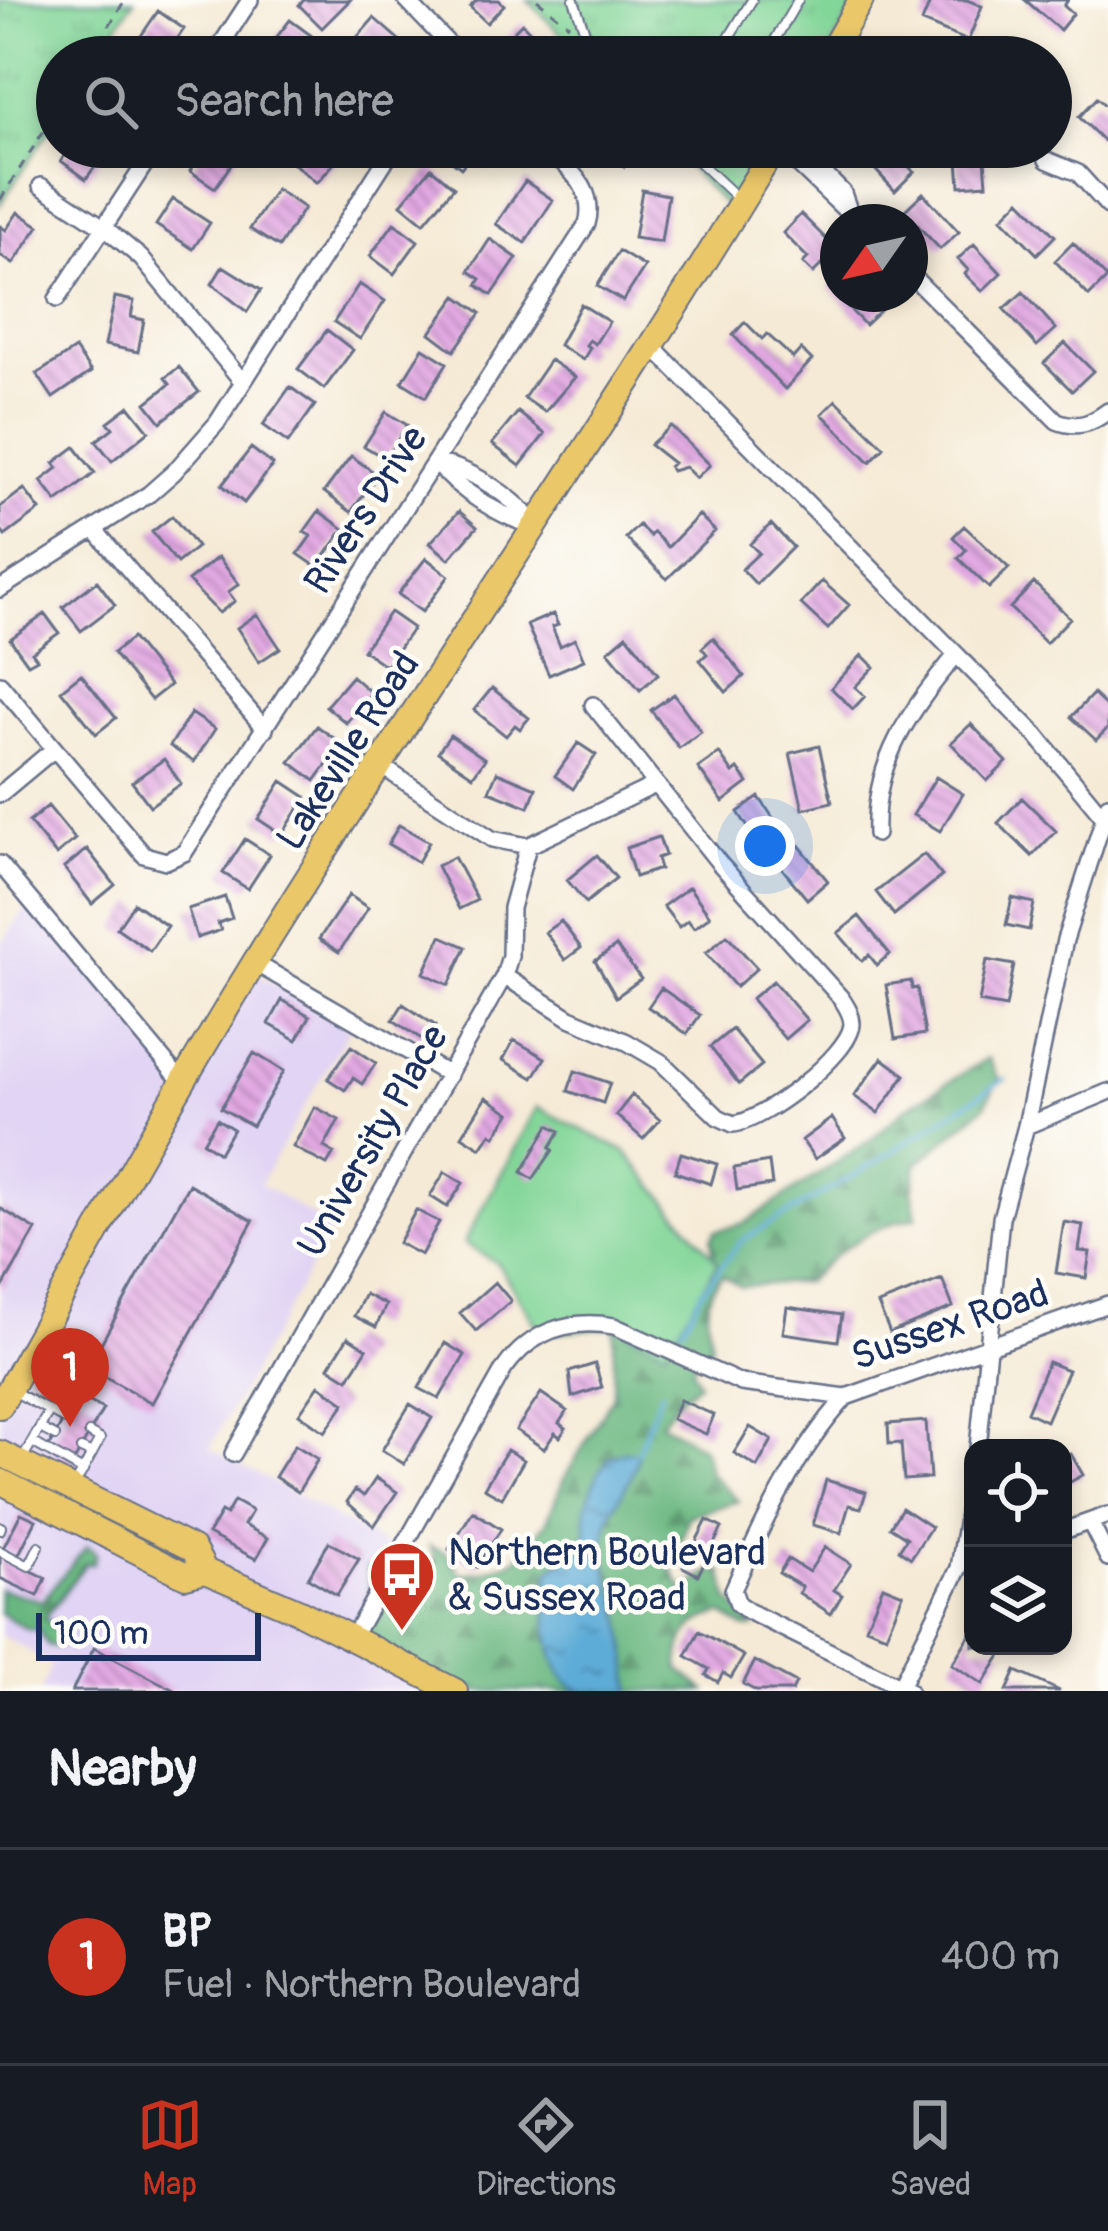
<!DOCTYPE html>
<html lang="en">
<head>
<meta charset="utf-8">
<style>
	:root { --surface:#171b24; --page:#242831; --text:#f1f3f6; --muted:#9ea1a6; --line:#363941; --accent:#c8321e }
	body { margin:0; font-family:Pangolin,sans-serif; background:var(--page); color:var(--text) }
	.controls { position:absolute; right:36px; bottom:36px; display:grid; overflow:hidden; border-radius:24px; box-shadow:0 6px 18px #0003 }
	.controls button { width:108px; height:108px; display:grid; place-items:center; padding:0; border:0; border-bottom:3px solid var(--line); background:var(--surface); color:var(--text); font:60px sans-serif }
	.compass { position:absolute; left:820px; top:204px; width:108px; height:108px; border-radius:50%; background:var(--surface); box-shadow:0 6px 18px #0003; rotate:236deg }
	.scale { position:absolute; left:36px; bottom:30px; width:225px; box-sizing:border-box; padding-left:12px; border:6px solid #1b2f5e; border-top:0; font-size:33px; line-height:42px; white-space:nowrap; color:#1b2f5e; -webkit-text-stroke:9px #fdfcf7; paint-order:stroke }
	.you { position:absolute; left:765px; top:846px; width:42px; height:42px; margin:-30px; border:9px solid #fff; border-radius:50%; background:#1a73e8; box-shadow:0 0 0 18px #1a73e833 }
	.badge { display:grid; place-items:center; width:78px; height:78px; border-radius:50%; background:var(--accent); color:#fff; font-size:39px; font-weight:700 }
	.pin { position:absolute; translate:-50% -99px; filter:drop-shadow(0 3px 6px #0008) }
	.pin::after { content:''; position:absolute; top:63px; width:42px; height:36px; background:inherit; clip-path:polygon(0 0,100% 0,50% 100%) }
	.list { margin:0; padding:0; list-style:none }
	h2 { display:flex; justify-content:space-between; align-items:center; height:156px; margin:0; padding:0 48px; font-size:51px }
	h2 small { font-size:39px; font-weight:400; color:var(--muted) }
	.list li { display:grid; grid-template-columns:78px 1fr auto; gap:36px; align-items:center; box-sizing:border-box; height:216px; padding:0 48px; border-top:3px solid var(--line) }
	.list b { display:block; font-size:45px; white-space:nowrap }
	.list p { margin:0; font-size:39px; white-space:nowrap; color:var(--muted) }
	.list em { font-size:39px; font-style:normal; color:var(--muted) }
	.icon { flex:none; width:66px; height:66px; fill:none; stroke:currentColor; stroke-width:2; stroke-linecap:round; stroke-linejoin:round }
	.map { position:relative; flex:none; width:1108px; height:1691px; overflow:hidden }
	.search { position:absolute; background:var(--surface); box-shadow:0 6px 18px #0003; left:36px; right:36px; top:36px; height:132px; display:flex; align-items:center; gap:30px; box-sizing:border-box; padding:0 42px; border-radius:66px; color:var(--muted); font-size:45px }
	.sheet { height:372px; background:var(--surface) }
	nav { display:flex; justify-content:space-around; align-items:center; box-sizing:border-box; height:168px; border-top:3px solid var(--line); background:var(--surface); font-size:33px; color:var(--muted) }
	nav a { display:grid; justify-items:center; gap:6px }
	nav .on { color:var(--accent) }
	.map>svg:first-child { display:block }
</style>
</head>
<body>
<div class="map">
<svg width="1108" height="1691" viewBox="0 0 1108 1691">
	<defs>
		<pattern id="grass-tufts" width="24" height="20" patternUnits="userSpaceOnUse" patternTransform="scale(3)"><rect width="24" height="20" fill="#82d698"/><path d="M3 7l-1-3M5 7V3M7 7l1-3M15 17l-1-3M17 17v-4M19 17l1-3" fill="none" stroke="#70b885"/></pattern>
		<pattern id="forest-firs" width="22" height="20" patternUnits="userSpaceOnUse" patternTransform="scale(3)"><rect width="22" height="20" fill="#69b780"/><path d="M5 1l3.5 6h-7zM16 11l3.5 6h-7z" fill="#56956c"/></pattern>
		<pattern id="water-ripples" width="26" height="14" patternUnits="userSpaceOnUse" patternTransform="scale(3)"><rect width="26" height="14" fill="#5dacd7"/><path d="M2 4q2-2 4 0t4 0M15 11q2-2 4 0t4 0" fill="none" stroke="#4c8cb2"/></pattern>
		<pattern id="building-back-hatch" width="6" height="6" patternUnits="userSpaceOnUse" patternTransform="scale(3)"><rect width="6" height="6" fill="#e2a9e2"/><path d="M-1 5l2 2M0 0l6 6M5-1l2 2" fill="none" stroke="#b68aba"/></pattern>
	</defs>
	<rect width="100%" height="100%" fill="#fdfcf7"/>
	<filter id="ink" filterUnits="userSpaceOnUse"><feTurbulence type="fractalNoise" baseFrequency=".00833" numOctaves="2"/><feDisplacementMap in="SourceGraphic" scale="24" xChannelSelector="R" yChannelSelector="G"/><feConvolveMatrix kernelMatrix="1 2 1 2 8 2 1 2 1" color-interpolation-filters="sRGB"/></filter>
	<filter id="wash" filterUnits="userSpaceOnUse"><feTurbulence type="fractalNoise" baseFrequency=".004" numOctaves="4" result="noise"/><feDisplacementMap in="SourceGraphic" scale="48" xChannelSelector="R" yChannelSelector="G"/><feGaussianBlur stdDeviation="2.7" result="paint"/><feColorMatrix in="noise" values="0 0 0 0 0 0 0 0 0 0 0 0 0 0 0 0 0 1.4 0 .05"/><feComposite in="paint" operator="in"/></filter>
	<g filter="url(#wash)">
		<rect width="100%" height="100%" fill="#f5ead5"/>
		<path fill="#e1d4f4" d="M32 900 182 1082 250 971 350 1028 260 1184 332 1228 210 1448 400 1553 455 1691H41L52 1663 0 1635V945Z"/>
		<path fill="url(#grass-tufts)" stroke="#4e827b" stroke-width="3" d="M0 0H134L97 57H57V118L0 204Z
			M528 0H859L826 57H583Z
			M669 147H774L733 214Z"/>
		<path fill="url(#forest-firs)" stroke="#42736f" stroke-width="3" d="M988 1058 999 1079 984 1107 917 1164 913 1193 917 1217C874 1224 836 1251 806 1282L740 1286 723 1275C702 1292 707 1322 711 1346L692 1368 699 1383 679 1398 661 1422 704 1449 709 1472 738 1501 689 1516 672 1569 682 1590 710 1573 722 1571 729 1599 754 1628H744L723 1614C690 1620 680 1637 679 1669L706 1691H455L351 1640 370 1599 367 1568 385 1566 400 1553 437 1562 430 1546 448 1554 460 1574 486 1571 517 1559 546 1523 563 1481 613 1395 614 1326 714 1256 711 1239 715 1231 745 1223 760 1213 872 1139 906 1108Z
			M87 1546 96 1554 92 1564 86 1563 45 1618 65 1633 64 1642 58 1647 48 1646 38 1630 27 1629 0 1613V1589L42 1601Z"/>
		<path fill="#82d698" stroke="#4e827b" stroke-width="3" d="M537 1107 626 1152 718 1262 666 1350 614 1326 542 1334 497 1263 464 1243Z"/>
		<path fill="url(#water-ripples)" stroke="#3c6e9a" stroke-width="3" d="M625 1451 638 1453C634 1486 607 1504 605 1540 603 1567 614 1590 621 1615 627 1640 628 1666 632 1691 617 1691 598 1691 584 1691 543 1682 545 1601 550 1570L564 1559 574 1560 586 1545V1506L598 1473 610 1457Z"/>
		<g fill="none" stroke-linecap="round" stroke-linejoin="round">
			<path stroke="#5dacd7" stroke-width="4.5" d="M682 1328 702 1291 741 1241 870 1166 1005 1079
				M637 1453 661 1391"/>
		</g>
		<g id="blocks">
			<path fill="url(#building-back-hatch)" d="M304 0H350L322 28 299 5Z
				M477 0H499L504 5 487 23 470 7Z
				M931 0H967L982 6 968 41 922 22Z
				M1025 0H1068L1064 6 1073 14 1060 30Z
				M158 11 184 29 165 57H144L132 49Z
				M374 18 408 48 400 57H371L354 41Z
				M290 20 316 39 302 57H261Z
				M522 23 552 54 549 57H521L505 40Z
				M1097 98 1108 108V145L1079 117Z
				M71 147H109L86 179 61 161Z
				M207 147H243L215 188 190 171Z
				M307 147H333L342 154 317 183 293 163Z
				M440 147H477L461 168 438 150Z
				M606 147H640L643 150 624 167Z
				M890 147 914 172 895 191 871 165Z
				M957 147H984L987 184 960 186Z
				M431 168 454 187 424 223 401 204Z
				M525 181 553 200 525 243 496 224Z
				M276 189 304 208 279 247 250 229Z
				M642 190 668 195 661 242 634 238Z
				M923 193 959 232 940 249 904 211Z
				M173 199 210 223 193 249 156 225Z
				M1020 200 1055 236 1037 254 1002 218Z
				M18 212 39 226 13 264 0 255V226L6 230Z
				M801 214 837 250 813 273 803 263 808 258 783 233Z
				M394 223 418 241 394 274 370 256Z
				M490 239 517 258 492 295 477 285 481 279 469 271Z
				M1073 243 1107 278 1089 296 1055 261Z
				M974 244 1001 273 982 291 965 274 968 270 958 259Z
				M619 251 645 267 623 301 597 286Z
				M223 266 261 290 247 312 212 284Z
				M838 279V294H871L884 307 865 325 829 288Z
				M359 284 385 301 360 339 334 322Z
				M1023 292 1056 329 1037 346 1004 309Z
				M457 296 481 313 454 351 430 333Z
				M115 297 134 301 131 317 144 320 138 352 105 345Z
				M581 304 609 322 595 344 589 340 586 345 590 348 583 360 559 345Z
				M745 322 762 339 767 334 793 358 801 349 812 360 785 389 733 335Z
				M327 330 353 350 324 389 298 369Z
				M1065 343 1093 371 1072 391 1044 363Z
				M423 348 447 363 426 397 402 382Z
				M75 349 91 372 53 398 37 374Z
				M550 360 575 377 545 412 524 398Z
				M179 367 199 392 161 422 146 403 170 384 165 378Z
				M290 387 315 405 288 443 263 425Z
				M836 400 884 447 870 462 822 414Z
				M129 406 149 431 112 461 96 441 113 428 108 422Z
				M386 412 407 425 386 459 364 446Z
				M518 412 545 434 520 466 492 444Z
				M671 426 710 465 696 478 685 467 672 471 669 467 673 463 650 445Z
				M75 447 95 473 57 502 41 481 58 468 54 463Z
				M251 448 273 465 244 503 222 485Z
				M351 456 378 475 351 512 324 492Z
				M24 489 40 510 5 536 0 529V507Z
				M319 511 344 529 317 567 298 554 311 536 304 532Z
				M459 511 477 527 449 559 430 543Z
				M699 515 715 531 667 579 626 538 639 525 650 536 653 532 668 547Z
				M172 516 197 547 177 563 152 532Z
				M771 524 793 547 756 584 742 569 759 553 750 544Z
				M964 526 1009 568 989 588 958 558 966 550 953 537Z
				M218 557 239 584 228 592 235 601 219 613 188 581Z
				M426 558 449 576 422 612 398 594Z
				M97 581 115 605 81 631 63 607Z
				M822 581 849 605 828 629 801 604Z
				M1034 583 1070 618 1046 643 1010 608Z
				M390 612 413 628 386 666 363 650Z
				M45 614 59 633 32 652 37 659 28 664 10 639Z
				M257 614 280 648 259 662 237 628Z
				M553 614 558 625 552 627 560 646 575 639 584 660 549 675 527 625Z
				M627 635 658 674 640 690 608 651Z
				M132 638 170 685 151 700 113 653Z
				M713 638 744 676 726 692 700 660 707 654 702 648Z
				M862 655 874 667 855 687 865 696 853 709 831 688Z
				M81 674 116 718 96 734 61 690Z
				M352 676 371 693 346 723 326 706Z
				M492 688 529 718 520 729 515 725 506 736 474 710Z
				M674 694 701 732 679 748 651 710Z
				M1093 694 1108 708V728L1096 740 1071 717Z
				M191 713 215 729 194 762 170 746Z
				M971 724 1007 762 987 781 951 743Z
				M317 726 342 744 315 781 290 762Z
				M450 735 485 759 473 776 438 752Z
				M578 743 596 755 573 789 555 776Z
				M819 746 832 802 803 809 790 753Z
				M719 753 733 773 738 769 748 783 723 802 698 768Z
				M164 759 181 784 150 806 132 782Z
				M497 772 536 788 529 807 489 791Z
				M936 777 963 794 940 831 913 815Z
				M282 781 306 797 282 835 258 819Z
				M759 797 782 831 760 846 738 812Z
				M1022 798 1056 831 1032 856 998 823Z
				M48 806 75 839 56 855 29 822Z
				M399 825 429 842 418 862 388 844Z
				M659 837 665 855 657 858 660 869 635 877 626 848Z
				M245 839 270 855 248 889 223 873Z
				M798 844 828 881 807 899 776 861Z
				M87 849 115 885 92 904 64 868Z
				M924 854 942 876 894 915 876 892Z
				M597 855 616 878 586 903 567 880Z
				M454 857 477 900 459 909 437 866Z
				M689 887 710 916 694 928 688 920 679 927 663 906Z
				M349 895 368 908 339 952 319 939Z
				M225 897 232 918 218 923 221 930 197 938 188 909Z
				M1012 898 1034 903 1029 930 1006 925Z
				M134 903 167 926 150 951 117 928Z
				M859 916 890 954 877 965 869 955 862 961 838 933Z
				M561 921 581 948 565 960 545 932Z
				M727 935 757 968 736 987 706 953Z
				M441 936 466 947 449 985 424 973Z
				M616 946 641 979 616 997 595 961Z
				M987 960 1014 965 1006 1007 979 1002Z
				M773 981 807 1020 785 1039 751 999Z
				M911 981 912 989 917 988 925 1034 895 1039 886 985Z
				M661 988 700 1015 687 1034 648 1007Z
				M282 1000 310 1016 297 1040 269 1024Z
				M403 1004 436 1026 426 1042 393 1020Z
				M732 1029 762 1065 739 1084 710 1047Z
				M514 1040 545 1058 533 1078 503 1060Z
				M351 1046 376 1063 362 1084 353 1078 345 1090 328 1079Z
				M254 1053 284 1071 252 1126 221 1108Z
				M882 1058 905 1075 878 1113 854 1096Z
				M575 1071 610 1083 603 1103 568 1091Z
				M632 1095 660 1120 643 1139 616 1115Z
				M486 1097 510 1113 495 1136 491 1133 481 1148 462 1136Z
				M315 1107 339 1120 324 1147 334 1153 327 1165 293 1147Z
				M832 1118 845 1138 815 1159 802 1140Z
				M217 1119 233 1129 219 1153 203 1142Z
				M549 1125 560 1131 550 1148 553 1150 533 1179 522 1172Z
				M681 1153 717 1164 711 1184 675 1172Z
				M769 1162 772 1185 737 1190 734 1168Z
				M445 1172 463 1183 447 1207 430 1196Z
				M189 1184 253 1221 152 1403 88 1367Z
				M0 1208 36 1230 0 1292Z
				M416 1210 439 1222 421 1255 398 1243Z
				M1064 1222 1083 1225 1079 1251 1090 1252 1086 1278 1056 1273Z
				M942 1279 953 1307 890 1333 878 1304Z
				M495 1282 511 1301 476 1331 460 1313Z
				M365 1294 386 1305 376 1327 354 1316Z
				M787 1307 842 1315 838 1341 783 1333Z
				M348 1337 367 1349 348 1379 329 1367Z
				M445 1343 465 1355 439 1399 419 1388Z
				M1048 1362 1068 1370 1046 1421 1027 1412Z
				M595 1364 602 1387 572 1397 569 1372Z
				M319 1385 345 1403 325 1432 299 1414Z
				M73 1393 103 1409 73 1463 48 1448 68 1412 64 1410Z
				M541 1393 567 1411 559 1423 566 1428 560 1437 555 1433 544 1449 516 1430Z
				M680 1400 714 1415 706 1434 672 1419Z
				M410 1404 432 1418 404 1464 382 1450Z
				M926 1421 930 1478 904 1480 901 1443 889 1444 888 1424Z
				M750 1427 772 1440 757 1467 734 1453Z
				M295 1445 318 1459 298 1492 275 1477Z
				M507 1450 524 1460 502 1498 484 1488Z
				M1071 1454 1083 1475 1063 1486V1458Z
				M376 1478 397 1492 374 1526 347 1502 355 1490 364 1496Z
				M826 1480 866 1492 861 1508 849 1505 841 1533 813 1525Z
				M234 1501 252 1511 244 1525 268 1538 256 1559 208 1534 221 1512 226 1515Z
				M902 1508 931 1527 911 1558 899 1550 907 1538 890 1527Z
				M473 1511 501 1529 477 1567 449 1549Z
				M21 1513 36 1520 18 1556 3 1548Z
				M707 1520 722 1528 698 1575 683 1567Z
				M329 1542 359 1559 337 1595 308 1578Z
				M825 1547 851 1564 834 1590 842 1595 831 1614 799 1593 802 1587 779 1573 788 1559 809 1572Z
				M0 1555 46 1578 38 1596 0 1578Z
				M883 1586 903 1594 886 1635 866 1627Z
				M973 1630V1646H996L1004 1651 983 1684 952 1664Z
				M699 1631 744 1656 731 1678 723 1673 718 1682 706 1675 709 1669 686 1656Z
				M94 1648 176 1691H72Z
				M755 1661 796 1683 792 1691H756L743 1684Z
				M1016 1671 1060 1691H1007Z"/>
		</g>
	</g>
	<g filter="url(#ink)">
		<use href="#blocks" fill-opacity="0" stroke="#677088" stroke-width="3"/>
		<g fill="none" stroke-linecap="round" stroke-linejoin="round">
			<defs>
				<path id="lane" d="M574 0 586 35 602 57
					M717 57 752 0
					M765 57 798 0
					M683 147 736 197
					M13 1391 64 1419
					M40 1428 55 1436
					M32 1442 83 1471
					M81 1449 92 1454
					M24 1456 49 1411
					M76 1483 100 1439 89 1433
					M0 1530 1 1527
					M0 1551 29 1566 39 1546"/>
				<path id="street" d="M406 0 461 57
					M213 57 250 0
					M787 147 792 159 858 222
					M798 147 843 193 850 213
					M1047 160 1078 173 1108 206
					M41 186 105 228 141 258 242 381
					M910 274 1057 421C1077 429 1091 424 1108 411
					M57 299 156 147
					M653 347 1036 735 1106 820
					M437 463C471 468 517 499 537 527 502 518 459 491 437 463Z
					M94 529 265 729
					M0 589 149 494 174 472 217 423 394 147
					M0 684 144 855 166 861 184 853 587 224C597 189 569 170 547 147
					M381 766 492 839 528 846 655 785
					M0 794 54 749
					M876 834C873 760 911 710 956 655
					M0 864 182 1082
					M255 963 449 1075
					M504 976 570 1018 627 1042 661 1062 718 1117 733 1124C762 1122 850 1055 852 1024 852 1014 846 1006 841 998L720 864 593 705
					M1026 1126 1108 1092
					M846 1397C795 1454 764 1520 733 1590L738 1604 748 1611 909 1691
					M978 1448 1001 1218 1026 1126 1065 940 1108 805
					M233 1454 504 976 510 956 511 908 528 846
					M1090 1522 1108 1558
					M1063 1531 1108 1515
					M351 1640 504 1369C531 1331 569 1318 614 1326L741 1383 846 1397 1108 1304
					M900 1687 959 1568 973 1481"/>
				<path id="primary" d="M828 57 861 0
					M0 1406C83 1258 164 1109 253 965 423 690 608 424 775 147
					M0 1453 193 1549 205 1571
					M0 1481 186 1576 205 1571 298 1611 455 1691"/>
			</defs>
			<use href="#lane" stroke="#677088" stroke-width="12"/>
			<use href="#street" stroke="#677088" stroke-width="20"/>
			<use href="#primary" stroke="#677088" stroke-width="28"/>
			<path stroke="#677088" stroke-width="3" stroke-dasharray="9 9" stroke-linecap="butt" d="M537 0 569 25
				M90 57 125 0
				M0 200 57 110"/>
			<use href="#lane" stroke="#fff" stroke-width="8"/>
			<use href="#street" stroke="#fff" stroke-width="15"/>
			<use href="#primary" stroke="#eac769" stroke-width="24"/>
		</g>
	</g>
	<defs>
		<symbol id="bus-pin" viewBox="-11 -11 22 30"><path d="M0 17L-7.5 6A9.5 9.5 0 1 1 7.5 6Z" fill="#c8321e" stroke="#fdfcf7"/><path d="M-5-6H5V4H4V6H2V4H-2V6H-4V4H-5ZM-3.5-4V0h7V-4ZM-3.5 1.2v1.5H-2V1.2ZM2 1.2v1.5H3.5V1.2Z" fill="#fff"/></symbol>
	</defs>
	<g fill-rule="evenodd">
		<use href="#bus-pin" x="364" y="1536" width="76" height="104"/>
	</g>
	<g text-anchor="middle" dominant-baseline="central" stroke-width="9" stroke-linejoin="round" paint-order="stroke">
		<g font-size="39" fill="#1b2f5e" stroke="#fdfcf7">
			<text transform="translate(366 510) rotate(-57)">Rivers Drive</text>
			<text transform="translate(348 751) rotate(-57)">Lakeville Road</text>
			<text transform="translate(373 1141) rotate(-60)">University Place</text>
			<text transform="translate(950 1325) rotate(-19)">Sussex Road</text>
		</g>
		<g font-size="39" fill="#1b2f5e" stroke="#fdfcf7" text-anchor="start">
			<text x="448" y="1552">Northern Boulevard<tspan x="448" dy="45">&amp; Sussex Road</tspan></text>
		</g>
	</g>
</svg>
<div class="controls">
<button><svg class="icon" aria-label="locate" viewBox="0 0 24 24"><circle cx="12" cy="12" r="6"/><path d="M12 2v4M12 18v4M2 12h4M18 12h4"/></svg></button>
<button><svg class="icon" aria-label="layers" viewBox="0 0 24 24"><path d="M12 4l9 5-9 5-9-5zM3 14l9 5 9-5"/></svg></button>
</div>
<svg class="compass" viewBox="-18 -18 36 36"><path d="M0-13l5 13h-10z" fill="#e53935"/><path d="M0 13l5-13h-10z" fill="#9ea1a6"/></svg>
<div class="scale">100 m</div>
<div class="you"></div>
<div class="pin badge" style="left:70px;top:1427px">1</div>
<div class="search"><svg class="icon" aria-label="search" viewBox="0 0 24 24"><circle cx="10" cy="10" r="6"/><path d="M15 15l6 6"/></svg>Search here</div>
</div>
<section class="sheet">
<h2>Nearby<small></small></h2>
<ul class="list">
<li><span class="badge">1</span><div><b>BP</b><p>Fuel · Northern Boulevard</p></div><em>400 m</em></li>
</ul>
</section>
<nav>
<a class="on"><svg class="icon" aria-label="map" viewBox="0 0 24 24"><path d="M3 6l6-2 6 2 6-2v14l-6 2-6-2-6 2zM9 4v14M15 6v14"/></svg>Map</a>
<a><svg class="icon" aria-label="directions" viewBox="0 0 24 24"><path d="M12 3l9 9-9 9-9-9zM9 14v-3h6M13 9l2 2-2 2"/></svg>Directions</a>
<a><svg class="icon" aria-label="saved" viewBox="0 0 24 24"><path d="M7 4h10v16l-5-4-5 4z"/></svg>Saved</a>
</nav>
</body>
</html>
